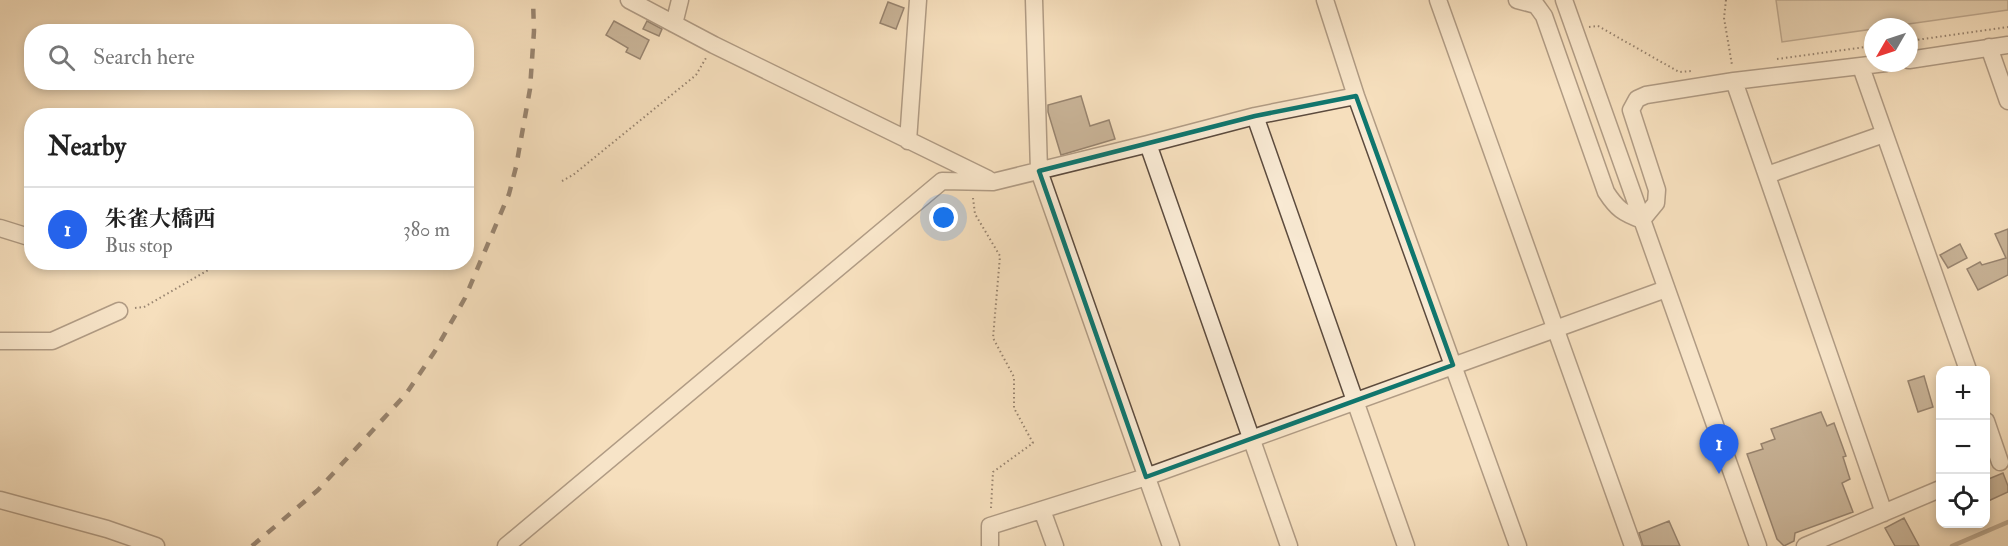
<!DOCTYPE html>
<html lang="en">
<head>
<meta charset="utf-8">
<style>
	:root { --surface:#fff; --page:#f6f6f6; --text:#222; --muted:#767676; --line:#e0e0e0; --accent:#2563eb }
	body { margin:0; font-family:"IM FELL Double Pica","Noto Serif JP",serif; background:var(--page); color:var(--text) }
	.controls { position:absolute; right:18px; bottom:18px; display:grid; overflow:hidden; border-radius:12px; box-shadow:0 3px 9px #0003 }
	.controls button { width:54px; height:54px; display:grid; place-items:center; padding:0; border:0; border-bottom:2px solid var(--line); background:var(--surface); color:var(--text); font:30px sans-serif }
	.compass { position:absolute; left:1864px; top:18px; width:54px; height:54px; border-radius:50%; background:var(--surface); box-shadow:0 3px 9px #0003; rotate:231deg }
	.you { position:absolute; left:944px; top:218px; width:21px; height:21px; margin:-15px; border:4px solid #fff; border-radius:50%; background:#1a73e8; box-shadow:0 0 0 9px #1a73e833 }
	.badge { display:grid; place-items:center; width:39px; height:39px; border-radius:50%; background:var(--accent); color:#fff; font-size:20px; font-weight:700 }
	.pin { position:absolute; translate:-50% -50px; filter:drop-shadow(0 2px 3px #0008) }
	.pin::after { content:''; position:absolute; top:32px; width:21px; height:18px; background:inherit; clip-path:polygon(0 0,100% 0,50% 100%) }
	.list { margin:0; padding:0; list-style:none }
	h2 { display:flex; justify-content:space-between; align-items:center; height:78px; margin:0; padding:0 24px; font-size:26px }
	h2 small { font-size:20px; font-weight:400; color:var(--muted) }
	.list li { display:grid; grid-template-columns:39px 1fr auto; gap:18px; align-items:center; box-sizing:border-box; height:84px; padding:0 24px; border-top:2px solid var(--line) }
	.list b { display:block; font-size:22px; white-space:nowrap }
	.list p { margin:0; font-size:20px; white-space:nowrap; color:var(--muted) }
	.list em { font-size:20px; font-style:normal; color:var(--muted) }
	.icon { flex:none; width:33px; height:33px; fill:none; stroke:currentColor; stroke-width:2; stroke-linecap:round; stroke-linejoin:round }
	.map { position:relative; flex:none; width:2008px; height:546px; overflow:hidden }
	.search { position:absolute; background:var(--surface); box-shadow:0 3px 9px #0003; left:24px; top:24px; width:450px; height:66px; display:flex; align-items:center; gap:15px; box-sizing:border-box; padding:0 21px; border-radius:24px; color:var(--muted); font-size:22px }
	.panel { position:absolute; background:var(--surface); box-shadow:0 3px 9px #0003; left:24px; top:108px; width:450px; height:162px; border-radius:24px }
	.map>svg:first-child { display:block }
</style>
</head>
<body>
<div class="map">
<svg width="2008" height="546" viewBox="0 0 2008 546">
	<rect width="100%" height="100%" fill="#f6dfbd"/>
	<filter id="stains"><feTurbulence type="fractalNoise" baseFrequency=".00333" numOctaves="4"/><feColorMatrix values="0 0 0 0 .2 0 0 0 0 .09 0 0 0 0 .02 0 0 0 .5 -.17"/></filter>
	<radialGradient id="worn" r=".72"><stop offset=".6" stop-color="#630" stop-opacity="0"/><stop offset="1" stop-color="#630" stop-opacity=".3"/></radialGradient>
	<path fill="#d3bea0" stroke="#7e6c5a" stroke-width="1.5" d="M1776 0H2008V10L1887 27H1873V29L1782 42Z"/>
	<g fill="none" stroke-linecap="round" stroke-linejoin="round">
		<path stroke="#7a6856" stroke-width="4.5" d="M1952 546 2008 522"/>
	</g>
	<path fill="#93806b" stroke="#281a13" stroke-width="1.5" d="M888 2 904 8 896 29 880 23Z
		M614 21 649 40 640 59 626 52 628 48 606 35Z
		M647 21 662 29 659 36 643 29Z
		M1081 96 1090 126 1109 120 1115 139 1061 155 1048 112V105Z
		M2008 229V275L1978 290 1967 269 1980 262 1982 265 2006 258 1995 234Z
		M1960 244 1967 258 1948 268 1940 255Z
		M1924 376 1933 407 1918 412 1908 381Z
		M1821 412 1827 426 1834 423 1846 456 1843 457 1850 479 1842 483 1853 512 1795 533 1794 541 1784 546 1777 539 1747 454 1763 449 1761 444 1775 439 1771 429Z
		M2003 473 2008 486V492L1986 502V480Z
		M1904 518 1919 546H1895L1885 528Z
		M1669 521 1680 546H1643L1639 533Z"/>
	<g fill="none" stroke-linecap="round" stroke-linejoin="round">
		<defs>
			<path id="minor" d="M629 0 714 45 988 179
				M1034 0 1039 171 1171 546
				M1325 0 1356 96 1518 546
				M1438 0 1633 546
				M1517 0 1536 5 1544 16 1606 192C1617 209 1623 213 1642 220L1656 203 1657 190 1631 110 1637 99 1646 95 1734 81 1886 63
				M1564 0 1758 546
				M674 24 680 0
				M1989 47 2008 101
				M1909 60 2008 45
				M1861 67 1968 370
				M1734 81 1884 513
				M1255 116 1406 546
				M908 141 918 0
				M1148 144 1289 546
				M1767 175 1884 134
				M0 228 32 238
				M0 341H52L119 311
				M1986 421 2000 462
				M0 500 107 529 156 546
				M1042 510 1055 546
				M506 546 942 181 993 182 1148 144 1255 116 1356 96
				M990 546V526L1146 477 1666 289
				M1805 546 1940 489"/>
		</defs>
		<use href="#minor" stroke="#5c4b3e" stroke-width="19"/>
		<path stroke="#281a13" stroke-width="2" stroke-dasharray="1.5 3" stroke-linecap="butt" d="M1726 0 1724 18 1732 65
			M1589 27 1598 26 1679 72 1691 71
			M1909 41 2008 27
			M1777 59 1873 46
			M562 181 573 175 696 75 706 58
			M973 198 975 214 1000 256 993 338 1014 377V408L1033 443 993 472 991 508
			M135 308 144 307 222 262"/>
		<use href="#minor" stroke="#f9ead4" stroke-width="16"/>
		<path stroke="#281a13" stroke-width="4.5" stroke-dasharray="10 10" stroke-linecap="butt" d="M252 546 318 490 406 394 435 351 465 298 509 194 516 167 530 89 534 31 533 0"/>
	</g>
	<path d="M0 0H2008V546H0ZM1356 96 1453 365 1146 477 1039 171 1255 116Z" fill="#f6dfbd" fill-opacity=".55" fill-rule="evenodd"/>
	<path fill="none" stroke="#0f766e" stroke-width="4.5" stroke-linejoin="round" d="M1356 96 1453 365 1146 477 1039 171 1255 116Z"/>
	<rect width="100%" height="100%" filter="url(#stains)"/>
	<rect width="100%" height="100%" fill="url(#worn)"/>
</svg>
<div class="controls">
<button>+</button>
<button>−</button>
<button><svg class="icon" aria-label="locate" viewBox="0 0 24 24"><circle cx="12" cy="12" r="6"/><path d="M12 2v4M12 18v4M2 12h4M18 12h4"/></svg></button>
</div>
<svg class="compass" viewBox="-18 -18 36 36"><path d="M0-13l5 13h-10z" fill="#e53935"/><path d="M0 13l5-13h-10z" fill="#767676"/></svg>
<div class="you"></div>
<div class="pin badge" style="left:1719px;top:474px">1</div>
<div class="search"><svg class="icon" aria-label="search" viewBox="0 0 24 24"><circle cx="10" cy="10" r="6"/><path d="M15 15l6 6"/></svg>Search here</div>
<section class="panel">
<h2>Nearby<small></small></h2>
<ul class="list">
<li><span class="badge">1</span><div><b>朱雀大橋西</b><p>Bus stop</p></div><em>380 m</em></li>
</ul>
</section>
</div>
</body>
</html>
